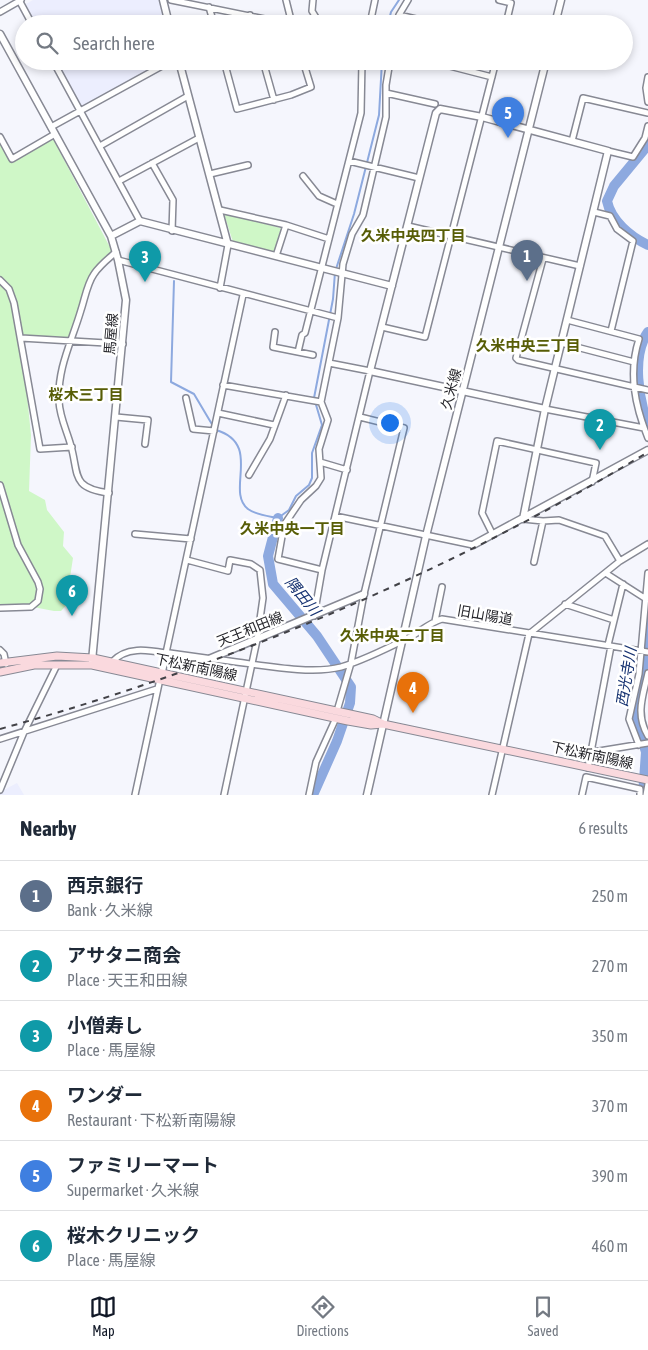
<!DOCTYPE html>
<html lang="en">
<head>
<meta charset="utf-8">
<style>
	:root { --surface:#fff; --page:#f6f6f7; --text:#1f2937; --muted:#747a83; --line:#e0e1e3; --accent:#111827 }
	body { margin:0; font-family:"Asap Condensed","Noto Sans JP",sans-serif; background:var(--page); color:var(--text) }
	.you { position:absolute; left:389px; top:422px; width:18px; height:18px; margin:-12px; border:4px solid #fff; border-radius:50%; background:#1a73e8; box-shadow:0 0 0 8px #1a73e833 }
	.badge { display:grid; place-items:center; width:32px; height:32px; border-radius:50%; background:var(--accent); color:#fff; font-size:16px; font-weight:700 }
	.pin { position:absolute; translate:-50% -41px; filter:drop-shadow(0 1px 2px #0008) }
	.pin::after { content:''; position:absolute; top:26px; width:18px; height:15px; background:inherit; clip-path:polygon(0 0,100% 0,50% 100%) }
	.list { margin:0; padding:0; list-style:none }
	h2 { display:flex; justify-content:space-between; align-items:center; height:65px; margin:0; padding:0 20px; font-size:21px }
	h2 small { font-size:16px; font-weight:400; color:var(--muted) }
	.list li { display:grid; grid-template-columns:32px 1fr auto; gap:15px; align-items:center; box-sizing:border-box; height:70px; padding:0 20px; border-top:1px solid var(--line) }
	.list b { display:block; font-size:19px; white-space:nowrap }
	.list p { margin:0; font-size:16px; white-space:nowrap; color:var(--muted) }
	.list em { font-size:16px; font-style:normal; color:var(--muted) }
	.icon { flex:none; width:28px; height:28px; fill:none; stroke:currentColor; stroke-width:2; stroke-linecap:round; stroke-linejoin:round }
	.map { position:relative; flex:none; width:648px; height:795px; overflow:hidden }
	.search { position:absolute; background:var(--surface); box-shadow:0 2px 8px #0003; left:15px; right:15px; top:15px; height:55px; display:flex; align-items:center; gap:12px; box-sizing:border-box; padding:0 18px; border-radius:28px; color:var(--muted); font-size:19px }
	.sheet { height:485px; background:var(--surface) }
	nav { display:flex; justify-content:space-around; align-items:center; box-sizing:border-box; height:70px; border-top:1px solid var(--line); background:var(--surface); font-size:14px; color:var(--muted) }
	nav a { display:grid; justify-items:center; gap:2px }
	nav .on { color:var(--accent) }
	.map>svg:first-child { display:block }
</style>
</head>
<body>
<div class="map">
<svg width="648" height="795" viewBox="0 0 648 795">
	<rect width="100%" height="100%" fill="#f5f6fd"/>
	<path fill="#eceefe" d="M33 0H159L165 24H36L26 4Z
		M56 61H166L80 108Z
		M17 783 24 795H0V792Z"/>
	<path fill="#cff7c7" d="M52 137 113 253C84 271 80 310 71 340L21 336 31 435 29 491 45 500 47 510 64 532 63 546 73 558 69 584 72 599 61 611H54L33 607 0 608V138L12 159Z
		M224 214 281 228 274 252 233 242Z"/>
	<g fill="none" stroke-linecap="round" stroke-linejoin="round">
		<path stroke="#8da9df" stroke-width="2" d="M388 24 391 12 399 0
			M174 281 171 382 194 394 213 426
			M216 430C263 444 225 491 248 509 256 515 268 516 278 518L289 510 296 496 309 485 312 478V453L322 425 314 398 333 299 335 272 354 214 379 115 382 61"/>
		<path stroke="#8da9df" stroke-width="10" d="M648 145 614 186 607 201C611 221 631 237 648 245
			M648 332C631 356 639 400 648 425
			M278 518 268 556 273 584 317 636 351 687 350 703 337 741 313 795
			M643 795 646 752 634 715 644 671 648 622"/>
		<defs>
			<path id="minor" d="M19 0 32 24
				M171 0 289 24
				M286 0 292 24
				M313 0 312 11 320 24
				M499 0 511 3 506 24
				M209 7 214 24
				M0 12 21 0
				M250 15 252 24
				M399 15 408 0
				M370 24 375 0
				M396 24 399 15 437 24
				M53 61 140 221
				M224 61 237 109 291 95 311 87 303 61
				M263 61 274 100
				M430 61 492 77
				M648 77 646 88 648 102
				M386 93 435 104
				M51 127 171 61
				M0 137 12 159 55 134
				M572 141 583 98 648 113
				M100 146 188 96
				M608 151 633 157 645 138 648 126
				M349 161 419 178
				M152 163 173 200 172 231
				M210 174 248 165
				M303 176 319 196 337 204
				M119 181 199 138
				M220 210 286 225 329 239
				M594 212 610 216 617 229 633 241 611 331
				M408 226 580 266
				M276 256 286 225
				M543 259 516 358 518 360 648 390
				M118 260 338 318
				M0 280 9 289 14 303 40 449 72 447
				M220 288 228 245
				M567 320 639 339C628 373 635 406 648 438
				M382 327 425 337 496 61
				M275 332 273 347 313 355
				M21 338 123 344
				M561 343 634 362
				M298 352 302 335 305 333 361 113 362 61
				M223 385 321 402 338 318 343 264 352 234 363 215 386 117V85L390 61
				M186 398 193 429 214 431
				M321 402 328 420 319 449 321 478 316 486 301 500 284 525 278 559 322 570
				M545 409 644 428
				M218 413 274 425
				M116 417 148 420 145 444
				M320 462 347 470
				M249 475 270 439 286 395
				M0 485 18 545 38 582 40 589 38 601 31 607 0 608
				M109 493C71 488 79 475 71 446 67 431 60 418 59 402 57 368 72 341 81 310 85 298 87 284 94 274 100 265 108 259 116 252
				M335 516 473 545
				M523 519 543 521
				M135 534 191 539
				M493 535 482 513 497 441 596 463 592 482
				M187 560 228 571 230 560 251 564 260 570 263 598 257 640 224 795
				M534 562 543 521 559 520 605 536 620 561
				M607 574 646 599
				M565 604 614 620
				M314 616 322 570 370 371 329 363
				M435 621 442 587
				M608 645 623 584
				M0 650 4 654 6 664
				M211 659C249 662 306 676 341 667 365 660 390 647 412 636 422 630 431 622 442 619L648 652
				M112 662C126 646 148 650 166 653L243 295
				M648 673C643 696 635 714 648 736
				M337 711 351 663 364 594 404 428 360 417
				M0 739 157 689
				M639 745 629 719 639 674 648 573
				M593 752 648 743
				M588 768 611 646
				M0 790 24 732 57 665
				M135 795 160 679
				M309 795 316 762 336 718
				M492 795 529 634 620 561 648 544
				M582 795 586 777 640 789V795
				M646 795 648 784"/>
			<path id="tertiary" d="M163 0 169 24
				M555 24 561 0
				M0 34 111 236 118 260 126 300 92 661
				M179 61 228 245
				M111 236 140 221 392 286
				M523 519 545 409 608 151 482 117 440 109 436 113 370 371 545 409
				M473 545 648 450
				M161 676 166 653 209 659 364 594
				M367 795 426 536 546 61"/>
			<path id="secondary" d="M0 663 57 656 93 658 373 719 383 724 648 780
				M0 672 34 665H92L348 721 371 725 383 724"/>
		</defs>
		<use href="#minor" stroke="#878994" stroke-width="8"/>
		<use href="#tertiary" stroke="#878994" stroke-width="9"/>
		<use href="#secondary" stroke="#878994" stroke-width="9"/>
		<use href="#minor" stroke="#fff" stroke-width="5"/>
		<use href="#tertiary" stroke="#fff" stroke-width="6"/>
		<use href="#secondary" stroke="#fad9de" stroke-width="7"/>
		<path stroke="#424247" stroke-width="2" stroke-dasharray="6 6" stroke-linecap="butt" d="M0 729C222 668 451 572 648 452"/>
	</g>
	<g text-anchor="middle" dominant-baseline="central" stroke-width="5" stroke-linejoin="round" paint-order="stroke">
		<g font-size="14" fill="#27272c" stroke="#fff">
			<text transform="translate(111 334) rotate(-85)">馬屋線</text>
			<text transform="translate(451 389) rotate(-75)">久米線</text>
			<text transform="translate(485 615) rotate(10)">旧山陽道</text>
			<text transform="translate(250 629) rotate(-22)">天王和田線</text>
			<text transform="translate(196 667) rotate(12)">下松新南陽線</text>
			<text transform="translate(592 755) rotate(12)">下松新南陽線</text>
		</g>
		<g font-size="15" font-weight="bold" fill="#575d06" stroke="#fff">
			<text x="413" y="235">久米中央四丁目</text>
			<text x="528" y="345">久米中央三丁目</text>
			<text x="86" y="394">桜木三丁目</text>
			<text x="292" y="528">久米中央一丁目</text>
			<text x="392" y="635">久米中央二丁目</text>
		</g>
		<g font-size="15" font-style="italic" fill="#163271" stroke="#fff">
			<text transform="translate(303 596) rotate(51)">隅田川</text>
			<text transform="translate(626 677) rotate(-81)">西光寺川</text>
		</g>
	</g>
</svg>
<div class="you"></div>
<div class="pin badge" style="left:527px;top:281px;background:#5c6f8a">1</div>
<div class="pin badge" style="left:600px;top:450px;background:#0f9aa8">2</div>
<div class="pin badge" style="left:145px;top:282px;background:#0f9aa8">3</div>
<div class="pin badge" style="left:413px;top:713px;background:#e8710a">4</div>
<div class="pin badge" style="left:508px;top:138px;background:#3f7fe0">5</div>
<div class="pin badge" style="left:72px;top:616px;background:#0f9aa8">6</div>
<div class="search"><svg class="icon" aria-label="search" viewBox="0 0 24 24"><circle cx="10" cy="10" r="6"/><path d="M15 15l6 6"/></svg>Search here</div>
</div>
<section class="sheet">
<h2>Nearby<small>6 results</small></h2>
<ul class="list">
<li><span class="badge" style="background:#5c6f8a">1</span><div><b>西京銀行</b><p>Bank · 久米線</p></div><em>250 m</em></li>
<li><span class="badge" style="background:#0f9aa8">2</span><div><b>アサタニ商会</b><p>Place · 天王和田線</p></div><em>270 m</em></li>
<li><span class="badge" style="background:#0f9aa8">3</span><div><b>小僧寿し</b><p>Place · 馬屋線</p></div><em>350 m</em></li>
<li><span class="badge" style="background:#e8710a">4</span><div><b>ワンダー</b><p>Restaurant · 下松新南陽線</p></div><em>370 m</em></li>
<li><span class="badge" style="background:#3f7fe0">5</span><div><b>ファミリーマート</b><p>Supermarket · 久米線</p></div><em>390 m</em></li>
<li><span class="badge" style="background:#0f9aa8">6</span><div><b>桜木クリニック</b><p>Place · 馬屋線</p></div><em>460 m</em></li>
</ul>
</section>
<nav>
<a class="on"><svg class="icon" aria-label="map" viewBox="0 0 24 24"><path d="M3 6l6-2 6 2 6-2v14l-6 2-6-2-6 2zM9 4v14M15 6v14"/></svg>Map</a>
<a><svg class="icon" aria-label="directions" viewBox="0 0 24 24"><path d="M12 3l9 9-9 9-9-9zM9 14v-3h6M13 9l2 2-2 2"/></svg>Directions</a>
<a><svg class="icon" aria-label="saved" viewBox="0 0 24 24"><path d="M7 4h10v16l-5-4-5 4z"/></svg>Saved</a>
</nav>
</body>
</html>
